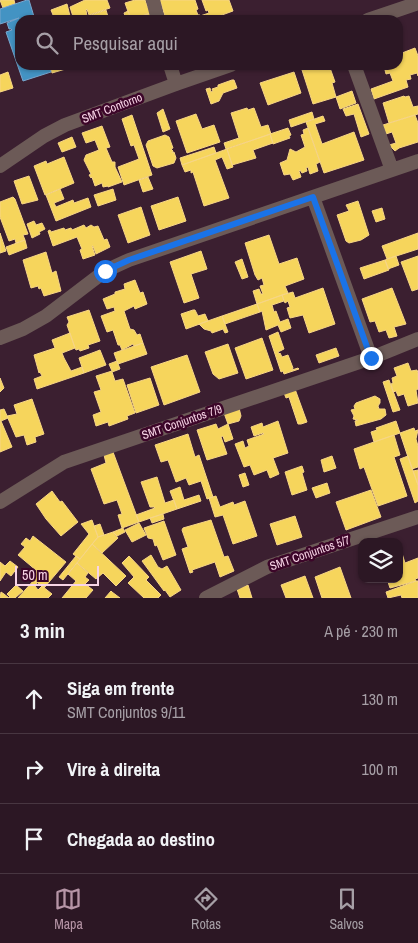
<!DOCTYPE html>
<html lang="pt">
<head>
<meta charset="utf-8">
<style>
	:root { --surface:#2c1724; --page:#34202c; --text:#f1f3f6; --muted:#a69fa6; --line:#483641; --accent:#b695a6 }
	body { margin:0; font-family:"Archivo Narrow",sans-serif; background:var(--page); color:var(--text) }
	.controls { position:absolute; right:15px; bottom:15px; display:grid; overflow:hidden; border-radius:10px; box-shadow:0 1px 4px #0004 }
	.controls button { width:45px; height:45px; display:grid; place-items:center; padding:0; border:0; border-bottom:1px solid var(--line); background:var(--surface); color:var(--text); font:25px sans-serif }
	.scale { position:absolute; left:15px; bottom:12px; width:84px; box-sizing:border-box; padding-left:5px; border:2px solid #f8d4e6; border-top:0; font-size:14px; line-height:18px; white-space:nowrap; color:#f8d4e6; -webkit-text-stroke:4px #3c0629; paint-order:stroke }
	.stop { position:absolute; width:15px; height:15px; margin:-11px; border:4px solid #1a73e8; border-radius:50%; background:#fff }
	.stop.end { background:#1a73e8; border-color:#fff; box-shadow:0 1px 5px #0008 }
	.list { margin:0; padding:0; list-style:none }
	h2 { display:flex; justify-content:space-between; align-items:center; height:65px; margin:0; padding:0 20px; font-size:21px }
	h2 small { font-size:16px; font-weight:400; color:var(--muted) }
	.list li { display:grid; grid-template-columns:32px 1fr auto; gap:15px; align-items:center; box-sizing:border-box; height:70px; padding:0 20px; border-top:1px solid var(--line) }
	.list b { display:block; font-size:19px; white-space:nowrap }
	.list p { margin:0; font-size:16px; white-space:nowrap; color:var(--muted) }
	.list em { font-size:16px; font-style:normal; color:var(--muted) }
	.icon { flex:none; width:28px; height:28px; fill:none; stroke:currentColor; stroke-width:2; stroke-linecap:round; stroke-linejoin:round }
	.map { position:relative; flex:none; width:418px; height:598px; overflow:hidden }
	.search { position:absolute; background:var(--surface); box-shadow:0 1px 4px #0004; left:15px; right:15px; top:15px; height:55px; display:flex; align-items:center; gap:12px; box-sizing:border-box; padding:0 18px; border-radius:15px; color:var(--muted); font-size:19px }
	.sheet { height:275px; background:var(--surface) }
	nav { display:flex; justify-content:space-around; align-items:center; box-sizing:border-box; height:70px; border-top:1px solid var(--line); background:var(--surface); font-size:14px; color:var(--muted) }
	nav a { display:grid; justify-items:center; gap:2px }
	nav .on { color:var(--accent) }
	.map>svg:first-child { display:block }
</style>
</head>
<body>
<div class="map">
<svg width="418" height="598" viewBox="0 0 418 598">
	<rect width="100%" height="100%" fill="#3b1f30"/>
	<path fill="#f6d55c" stroke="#f7d585" d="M0 0H14L15 4 3 8Z
		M85 0H107L110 8 89 15 87 9 86 10 87 16 74 20 70 7Z
		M135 0H145L150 13 131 20 125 3Z
		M160 0H195L198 9 196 10 198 15H200L201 20H166Z
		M202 0H229L233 11 211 19 210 17 201 20 200 16 209 13 208 10 206 11Z
		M67 4 71 20H74H55L51 10Z
		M106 10 109 20H89L88 16Z
		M128 11 132 20H113L125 16 124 13Z
		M150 13 151 20H132Z
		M53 16 55 20H42V19Z
		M86 16 89 20H75Z
		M415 48 418 56V76L417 73 410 75 411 79 406 80 408 87 374 99 371 89 393 81 390 73 386 74 385 70 388 68 387 65H398V56L402 53Z
		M50 65H68L69 68 52 73Z
		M315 65H329L335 82 332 83 336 97 313 104 302 70Z
		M8 72 13 88 0 92V75Z
		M294 72 301 93 268 105 260 83Z
		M232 80H234L237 88 223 93 219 101 211 104 206 89 210 88 211 92 213 91 212 89 218 87V85Z
		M352 91 356 103 340 109 336 97Z
		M404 96 405 97 409 96 413 107 418 106V114L389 123 383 103Z
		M358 104 369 134 361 137 354 114 346 116 343 109Z
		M247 108 248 110 254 108 261 127 268 125 271 134 226 149 224 143 239 138 231 113Z
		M163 109 170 129 163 132 157 113Z
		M312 112 314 119 291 127 289 120Z
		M196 114 202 129 214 125 220 142 187 153 176 121Z
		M132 115 152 175 124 185 118 167 139 159 134 145 131 146 122 119Z
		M415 115 418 123V142L399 148 395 151 389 145 396 143 392 132 386 134 383 125Z
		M323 116 325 121 315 124 322 144 354 132 364 160 324 173 306 122Z
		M102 126 110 147 106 148 112 162H115V167L122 182 108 187V186L103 187 102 183 95 186 92 177 91 178 89 175 91 174 84 160 86 155 99 150 95 140 86 143 82 133Z
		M288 128 291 135 289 136 290 138 273 144 270 134Z
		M308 128 320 162 316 164 318 171 310 174 308 167 306 168 307 171 302 173 300 170 299 171 301 177 293 180 290 174 284 175 280 163 287 160 290 149 296 152 305 147 301 135 304 134 303 130Z
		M270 134 273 143 253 150 256 158 232 165 227 149Z
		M165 135 169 137 173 148 171 149 173 151 172 153 174 152 176 158 174 163 157 168 153 166 146 145 148 141Z
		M72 137 76 147 62 152 58 143Z
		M214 147 216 153 182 165 180 158Z
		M227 149 233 167 227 169 222 157 215 160 229 198 204 206 193 172 191 173V170L185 172 182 165Z
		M64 157 74 183 45 195 34 166 46 161 47 164Z
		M29 176 38 200 22 204 14 181Z
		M148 177 153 189 143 192 139 180Z
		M60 189 64 199 54 203 56 207 73 200 74 203 88 198 91 207 56 221 46 195Z
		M113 189 116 200 98 206 94 195Z
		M13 197 15 199 28 234 23 235 25 240 16 243 15 239 9 241 0 217V202Z
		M178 197 186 221 159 230 151 206Z
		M358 201 369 235 361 240 349 243 346 241 337 215 349 211 346 205Z
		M141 207 150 235 128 243 118 215Z
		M382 208 385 219 376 222 372 211Z
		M34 221 36 225 42 223 45 229 39 232 40 234 32 238 27 224Z
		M84 225 86 228 91 225 94 227 98 226 104 240 107 239 110 247 96 254 93 246H92L95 255 83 259 80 250 82 249 77 237 53 246 48 231 50 230 51 232 64 228 65 230 71 228 72 230Z
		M0 233 6 251 0 253Z
		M418 233V249L387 259 382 246Z
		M269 235 279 264 297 258 304 279 285 286 288 293 257 304 253 291 259 289 261 294H263L260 286 264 285 262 278 258 280 255 275 245 243Z
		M25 240 27 248 9 255 6 247Z
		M201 251 207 269 191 274 199 298 184 303 170 262Z
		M46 252 52 273 56 271 61 291 44 296 41 288 39 289 38 286 31 288 23 260Z
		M396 256 399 265 388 269 385 260Z
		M418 256V289L412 291 401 262Z
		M242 259 248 277 242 279 235 262Z
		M385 260 389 270 364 279 360 268Z
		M135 280 140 293 143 292 147 304 135 309 134 306 124 311 130 329 134 330 137 335 140 334 143 343 134 346 133 344 122 350 120 345H118L113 330 107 332 101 316 115 311 114 307 107 309 103 299 115 294V292L125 289 124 284Z
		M323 288 335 324 309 333 303 315 290 318 287 308 290 307 288 301 285 303 282 295 293 292 295 298Z
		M392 288 406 324 394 327 397 336 389 338 386 330 379 332 375 321 370 322 362 299Z
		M282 295 284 301 272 305 274 312 276 311 280 322 288 319 291 328 281 332 278 325 266 330 262 311 260 312 257 304Z
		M257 304 260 312 225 324 222 316Z
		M89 310 100 341 88 345 89 348 80 351 79 349 76 350 75 348 67 325 69 322 67 317Z
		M193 310H195L198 316 205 314 208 321 186 329 181 314Z
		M222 316 228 332 225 333 223 329 212 333 211 331 204 329 199 324Z
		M278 332 284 349 278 352 279 354 280 353 282 357 288 355 293 368 292 370 298 368 299 369 284 374 283 371 281 372 269 336Z
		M70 333 75 348 62 353 64 358 71 371 82 367 84 373 37 389 34 379 42 376 40 372 39 373 34 355 55 348 52 340Z
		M262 338 273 370 246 379 235 348Z
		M143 343 147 354 118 364 114 353Z
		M228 344 238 373 219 379 213 374 205 352Z
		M336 348 339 356 319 363 316 355Z
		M100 350 106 365 84 373 79 358Z
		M187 355 200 392 164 405 151 367Z
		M117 361 120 369 112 372 115 381 123 379 135 413 127 416 128 419 109 426 108 422 96 426 93 415 101 412 94 392 101 390 96 376 112 371 109 364Z
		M408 363 411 371 417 370 418 373V389L416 390 418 403 408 406 404 394 398 396 396 391 393 392 391 384 393 383 392 378 397 376 394 368Z
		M0 378 4 388 0 392Z
		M150 378 159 405 136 413 127 385Z
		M389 380 400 410 393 412 383 382Z
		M295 389 307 422 301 424H298L289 397 286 398 284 393Z
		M375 396 380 399V403L378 406 379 409H385L386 415 381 419 356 426 355 421 358 420 353 419 354 416 351 410 355 409 354 406 356 403Z
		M32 399 44 434 35 437 36 442 27 445 24 435 16 437 7 416 17 414 14 405Z
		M239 408 241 416 239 421 228 424 224 413Z
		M4 409 8 418 1 421 12 447 0 452V410Z
		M278 421 288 453 273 458 279 474 270 478 267 470 254 475 250 465 244 467 235 444 243 441 245 448 249 446 247 440 264 434 263 433 254 436 251 427 262 423 263 427Z
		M396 421 400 433 374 442 371 432 377 430 376 428Z
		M216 424 218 429 228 424 233 439 225 442 223 436 221 437 227 454 207 460 197 430Z
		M414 428 415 431 418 430 416 439 418 446V467L412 469 400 433Z
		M188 434 195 457 199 455 213 497 207 499 201 481 189 485 186 478 176 482 168 460 161 462 155 445Z
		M394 435 400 455 394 457 407 496 378 506 364 467 360 469 354 449Z
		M113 452 139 522 122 528 118 515 122 514 117 500 104 504 91 469 106 463 104 455Z
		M332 456 336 468 324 472 321 460Z
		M408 456 418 485V501L415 503 400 459Z
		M302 466 304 472 302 473 307 490 292 495 285 472Z
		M418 470V485L413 471Z
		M245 473 249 485 243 487 239 475Z
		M157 477 165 503 174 500 177 509 139 522 136 515 155 508 154 507H150L141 482Z
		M327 483 330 493 316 498 312 488Z
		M180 487 184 500 199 495 201 501 177 509 170 491Z
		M371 490 381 517 346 530 336 502Z
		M52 491 60 502 62 501 78 522 61 536 46 519 36 504Z
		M216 496 220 507 233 502 234 505 245 501 257 536 233 544 223 515 215 517 209 498Z
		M163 514 164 519 152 523 150 518Z
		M295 516 302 537 277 545 270 524Z
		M92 520 98 537 80 559 73 554 89 534 81 524Z
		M211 520 224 557 228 556 234 571 220 577 215 562 192 570 193 572 190 573 182 549 188 547 182 530 183 528Z
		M164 521 176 555 163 560 157 545 155 546 153 539 148 538 144 528Z
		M139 523 146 535 132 542 125 530Z
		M100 524 104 535 98 537 94 526Z
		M123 528 125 532 117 536 113 532Z
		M113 532 118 538 102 553 92 544 98 537Z
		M33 536 66 562 44 588 32 578 37 571 18 555 25 547 21 544 26 538 30 541Z
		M92 544 126 576 116 586 103 573 96 579 77 563Z
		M400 547 405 563 418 558V578L415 579 416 581 390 588 387 579H399Z
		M151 555 158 567 162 569 167 566 181 590 170 597 165 590 164 591 142 561Z
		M76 556 80 559 63 580 59 577Z
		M129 556 149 577 146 580 161 595 158 598H144L128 583 134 577 122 563Z
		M10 561 18 567 11 576 6 572 0 581V562L5 566Z
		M77 563 88 573 85 577 89 580 85 584 93 590 86 598H62L76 581 68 574Z
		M340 567 351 598H322L315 577Z
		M305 576 313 598H286L281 585Z
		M34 580 37 583 35 586 38 590 42 586 52 594 48 598H18Z
		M416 581H418V598H402L401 595 388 598 386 592Z
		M16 585 23 591 15 598H9L10 597 7 594Z
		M248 585 252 598H240L237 589Z
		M111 591 112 592 120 598H105Z
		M1 592 4 594 9 598H0Z"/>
	<path fill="#4393c3" stroke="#79a6ce" d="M27 0H29L35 20H20V65H49L51 72 23 81 6 32 12 30 11 29H9L7 23 19 18 0 24V9Z"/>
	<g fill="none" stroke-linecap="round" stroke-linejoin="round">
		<path stroke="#6c5a57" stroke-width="14" d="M153 0 158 20
			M368 20 418 3
			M170 65 176 84
			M354 65 392 170
			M0 166 44 136 65 125 176 84 231 65
			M313 197 371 358
			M0 338 23 329 46 316 105 271 129 260 418 161
			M0 502 64 462 371 358 418 339
			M206 598 267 567 418 517"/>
	</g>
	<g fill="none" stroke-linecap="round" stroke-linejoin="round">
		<path stroke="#1a73e8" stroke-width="6" d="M105 271 129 260 313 197 371 358"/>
	</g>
	<g text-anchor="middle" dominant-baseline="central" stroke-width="5" stroke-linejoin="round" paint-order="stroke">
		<g font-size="12" fill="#f8d4e6" stroke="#3c0629">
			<text transform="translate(112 108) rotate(-21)">SMT Contorno</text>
			<text transform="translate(182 422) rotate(-19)">SMT Conjuntos 7/9</text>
			<text transform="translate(310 553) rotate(-19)">SMT Conjuntos 5/7</text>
		</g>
	</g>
</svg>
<div class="controls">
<button><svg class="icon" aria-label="layers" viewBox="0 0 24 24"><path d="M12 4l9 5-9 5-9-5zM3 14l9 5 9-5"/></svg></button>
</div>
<div class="scale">50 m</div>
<div class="stop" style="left:105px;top:271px"></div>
<div class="stop end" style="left:371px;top:358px"></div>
<div class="search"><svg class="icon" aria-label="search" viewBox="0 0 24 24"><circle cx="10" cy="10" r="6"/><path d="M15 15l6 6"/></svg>Pesquisar aqui</div>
</div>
<section class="sheet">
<h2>3 min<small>A pé · 230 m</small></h2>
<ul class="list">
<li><svg class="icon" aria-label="ahead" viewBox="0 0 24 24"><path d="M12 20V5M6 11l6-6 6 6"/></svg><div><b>Siga em frente</b><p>SMT Conjuntos 9/11</p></div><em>130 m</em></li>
<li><svg class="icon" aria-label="right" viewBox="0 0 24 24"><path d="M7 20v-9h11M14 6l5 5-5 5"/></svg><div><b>Vire à direita</b></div><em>100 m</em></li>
<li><svg class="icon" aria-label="arrive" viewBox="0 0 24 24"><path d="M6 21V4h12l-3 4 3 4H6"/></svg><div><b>Chegada ao destino</b></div></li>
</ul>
</section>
<nav>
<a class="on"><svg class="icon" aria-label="map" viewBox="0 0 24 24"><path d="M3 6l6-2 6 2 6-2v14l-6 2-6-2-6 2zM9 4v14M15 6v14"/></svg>Mapa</a>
<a><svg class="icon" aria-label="directions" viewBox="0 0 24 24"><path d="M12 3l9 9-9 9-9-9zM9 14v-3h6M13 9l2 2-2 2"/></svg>Rotas</a>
<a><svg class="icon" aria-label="saved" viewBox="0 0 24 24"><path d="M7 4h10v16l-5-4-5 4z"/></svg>Salvos</a>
</nav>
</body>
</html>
